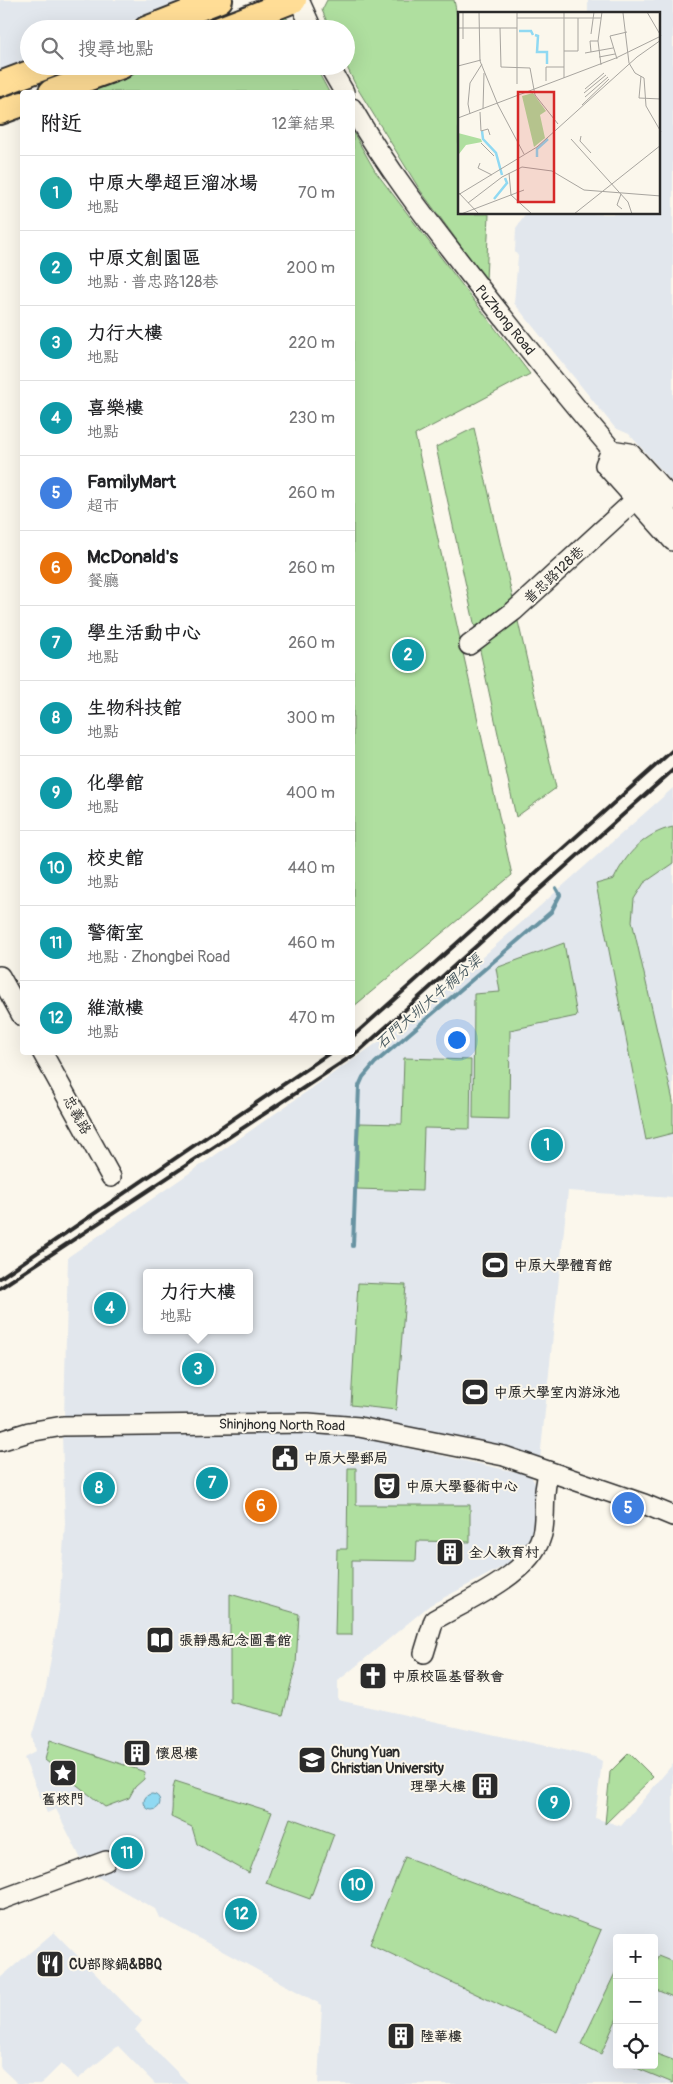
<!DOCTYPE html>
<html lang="zh-TW">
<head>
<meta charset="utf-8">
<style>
	:root { --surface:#fff; --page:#f6f6f6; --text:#202124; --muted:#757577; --line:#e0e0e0; --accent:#2b2b2b }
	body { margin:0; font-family:Pangolin,"LXGW WenKai TC",sans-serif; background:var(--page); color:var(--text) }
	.controls { position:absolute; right:15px; bottom:15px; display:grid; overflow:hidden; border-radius:5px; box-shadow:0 5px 20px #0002 }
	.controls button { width:45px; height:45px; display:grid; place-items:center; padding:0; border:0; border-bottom:1px solid var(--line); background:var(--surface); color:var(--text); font:25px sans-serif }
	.you { position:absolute; left:456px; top:1039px; width:18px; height:18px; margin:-12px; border:4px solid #fff; border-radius:50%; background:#1a73e8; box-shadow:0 0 0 8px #1a73e833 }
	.badge { display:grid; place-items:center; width:32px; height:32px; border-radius:50%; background:var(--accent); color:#fff; font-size:16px; font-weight:700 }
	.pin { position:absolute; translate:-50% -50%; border:2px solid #fff; box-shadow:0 1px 5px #0006 }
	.popup { position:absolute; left:143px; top:1269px; width:110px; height:65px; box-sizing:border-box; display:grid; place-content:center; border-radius:5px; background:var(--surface); filter:drop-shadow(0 1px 4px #0005); font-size:16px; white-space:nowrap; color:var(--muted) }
	.popup b { font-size:19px; color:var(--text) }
	.popup::after { content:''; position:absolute; left:50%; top:100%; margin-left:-10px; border:10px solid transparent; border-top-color:var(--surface) }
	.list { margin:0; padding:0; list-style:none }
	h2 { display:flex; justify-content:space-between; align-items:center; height:65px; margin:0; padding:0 20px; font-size:21px }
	h2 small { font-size:16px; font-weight:400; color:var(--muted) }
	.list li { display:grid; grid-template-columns:32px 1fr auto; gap:15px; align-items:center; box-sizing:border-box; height:75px; padding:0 20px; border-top:1px solid var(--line) }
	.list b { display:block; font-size:19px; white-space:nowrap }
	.list p { margin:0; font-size:16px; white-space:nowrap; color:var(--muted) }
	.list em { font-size:16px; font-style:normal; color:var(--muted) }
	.icon { flex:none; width:28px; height:28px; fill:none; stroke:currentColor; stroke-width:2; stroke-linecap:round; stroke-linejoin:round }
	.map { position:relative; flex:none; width:673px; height:2084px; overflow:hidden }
	.search { position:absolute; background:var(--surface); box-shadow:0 5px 20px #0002; left:20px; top:20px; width:335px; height:55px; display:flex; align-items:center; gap:12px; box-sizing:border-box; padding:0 18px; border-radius:28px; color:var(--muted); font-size:19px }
	.panel { position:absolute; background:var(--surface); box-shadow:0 5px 20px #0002; left:20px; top:90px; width:335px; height:965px; border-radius:5px }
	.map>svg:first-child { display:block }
</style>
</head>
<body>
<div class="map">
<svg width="673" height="2084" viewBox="0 0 673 2084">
	<rect width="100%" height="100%" fill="#fbf7ec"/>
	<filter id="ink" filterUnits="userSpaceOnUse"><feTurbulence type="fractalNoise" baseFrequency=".02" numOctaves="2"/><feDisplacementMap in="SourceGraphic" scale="10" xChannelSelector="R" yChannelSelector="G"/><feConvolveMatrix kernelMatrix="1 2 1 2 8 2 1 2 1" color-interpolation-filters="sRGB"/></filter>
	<g filter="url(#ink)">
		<path fill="#e2e7ed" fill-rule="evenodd" d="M0 0H185L110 29H29V60L0 71Z
			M588 0H673V483L629 434 615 428 514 303 518 256 515 252 516 228 526 214H659V14H588Z
			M673 788V1198L568 1191 540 1459 365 1421 64 1417 68 1257 416 1016ZM147 1273H249V1330H147Z
			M312 1433 353 1436 530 1475 538 1488 537 1519 524 1550 506 1565 430 1605 338 1681V1700L595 1757 602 1761 595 1818 621 1826 673 1764V2084H318L322 2005 159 1917 155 1909 87 1871 56 1809 47 1813 24 1758 35 1752 32 1735 46 1688 59 1610 65 1523 62 1435ZM617 1938H654V2065H617Z
			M54 1932 142 2021 135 2030 189 2084H155L118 2046 78 2079 61 2064 41 2084H18L0 2067V1978Z"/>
		<path fill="#afdf9f" stroke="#6d8565" d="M327 0H454L459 25V214H489L486 280 420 190 356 86 346 65V29H330L322 10Z
			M279 16 286 17 294 29H244Z
			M140 66H315L329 92H81L80 88Z
			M353 132 375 171 530 374 415 435 512 875 353 1007Z
			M474 428 556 788 516 817 436 447Z
			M673 827V863L644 883 634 899 632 921 673 1101V1133L646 1140 596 884 614 879C626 854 645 833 673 827Z
			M564 943 577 1016 510 1030 509 1119 473 1118 474 994 500 992 496 968Z
			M404 1058 471 1060 470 1129 424 1128 422 1191 357 1189 359 1123 402 1124Z
			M358 1283 406 1285 396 1410 351 1405Z
			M348 1468H356V1505H470V1542L417 1541 416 1561 352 1560V1635H335L337 1549H347Z
			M230 1594 299 1614 296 1665 283 1715 230 1702Z
			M50 1740 145 1772 144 1779 135 1787 129 1798 105 1807 45 1760Z
			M629 1753 653 1777 605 1824 610 1772Z
			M175 1781 272 1812 249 1873 197 1844 192 1827 171 1817C174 1805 170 1793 175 1781Z
			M290 1818 334 1834 310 1899 266 1883Z
			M405 1857 601 1930 557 2032 370 1944Z
			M658 1956 673 1962V1997L654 1989V1965Z
			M617 1969V2018L601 2054 581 2044Z
			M654 2053 673 2060V2083L629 2065H654Z"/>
		<path fill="#90d9f2" stroke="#6893a2" d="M144 1802a8 8 0 1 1 16 0a8 8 0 1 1-16 0Z"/>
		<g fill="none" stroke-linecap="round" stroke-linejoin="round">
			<path stroke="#6893a2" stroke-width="4" d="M353 1246 359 1086 363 1077 375 1063 551 912 560 895 556 888"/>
			<defs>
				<path id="minor" d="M299 0 312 29
					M329 66 344 92
					M352 108C386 167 428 221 470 275 535 359 603 441 673 521
					M673 500 630 453 611 450 605 465 673 541
					M469 645 514 611 635 500
					M0 976 22 1016
					M42 1052 111 1177
					M0 1441 29 1432 63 1426 308 1423 359 1427 504 1456 644 1504 673 1516
					M424 1653 434 1620C468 1600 537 1572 543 1529 546 1509 542 1491 549 1472
					M0 1900 106 1861"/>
				<path id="major" d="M146 29 220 0
					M220 29 294 0
					M0 84 48 66
					M51 92 122 66
					M0 112 22 104"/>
			</defs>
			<use href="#minor" stroke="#2b2b2b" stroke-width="22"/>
			<use href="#major" stroke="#2b2b2b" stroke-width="28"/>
			<use href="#minor" stroke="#fbf7ec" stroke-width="19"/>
			<use href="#major" stroke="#ffdd96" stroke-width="24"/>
			<path stroke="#2b2b2b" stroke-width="4" d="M352 1037 673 750
				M0 1278 331 1052
				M0 1288 358 1052 673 770"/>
		</g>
	</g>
	<defs>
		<symbol id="stadium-square" viewBox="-11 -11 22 22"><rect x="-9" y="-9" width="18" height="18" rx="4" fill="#2b2b2b" stroke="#fbf7ec"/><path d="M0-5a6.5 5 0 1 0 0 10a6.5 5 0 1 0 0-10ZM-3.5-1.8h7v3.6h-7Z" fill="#fff"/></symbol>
		<symbol id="civic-square" viewBox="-11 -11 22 22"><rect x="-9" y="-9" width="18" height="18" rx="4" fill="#2b2b2b" stroke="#fbf7ec"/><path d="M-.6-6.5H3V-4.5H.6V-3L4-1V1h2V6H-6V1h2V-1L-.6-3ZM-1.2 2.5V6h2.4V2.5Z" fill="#fff"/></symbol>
		<symbol id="theatre-square" viewBox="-11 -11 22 22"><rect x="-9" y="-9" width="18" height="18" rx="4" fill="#2b2b2b" stroke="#fbf7ec"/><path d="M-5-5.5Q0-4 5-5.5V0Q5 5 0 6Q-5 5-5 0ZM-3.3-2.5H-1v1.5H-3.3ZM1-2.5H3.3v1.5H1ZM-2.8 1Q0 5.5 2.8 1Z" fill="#fff"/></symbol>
		<symbol id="building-square" viewBox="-11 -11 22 22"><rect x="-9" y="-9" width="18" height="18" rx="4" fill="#2b2b2b" stroke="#fbf7ec"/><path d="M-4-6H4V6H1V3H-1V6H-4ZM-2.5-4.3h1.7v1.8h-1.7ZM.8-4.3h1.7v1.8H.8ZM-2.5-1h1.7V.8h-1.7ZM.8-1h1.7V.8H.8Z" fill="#fff"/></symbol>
		<symbol id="library-square" viewBox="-11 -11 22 22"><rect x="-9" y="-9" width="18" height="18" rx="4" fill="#2b2b2b" stroke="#fbf7ec"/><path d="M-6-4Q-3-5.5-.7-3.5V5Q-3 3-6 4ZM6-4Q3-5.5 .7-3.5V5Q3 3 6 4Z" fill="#fff"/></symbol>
		<symbol id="church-square" viewBox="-11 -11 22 22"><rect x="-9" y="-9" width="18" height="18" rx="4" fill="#2b2b2b" stroke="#fbf7ec"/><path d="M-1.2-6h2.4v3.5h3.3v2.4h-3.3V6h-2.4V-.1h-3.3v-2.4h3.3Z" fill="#fff"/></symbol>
		<symbol id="university-square" viewBox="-11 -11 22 22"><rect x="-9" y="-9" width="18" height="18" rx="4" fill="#2b2b2b" stroke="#fbf7ec"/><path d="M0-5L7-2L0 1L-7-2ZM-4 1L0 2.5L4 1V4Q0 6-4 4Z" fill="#fff"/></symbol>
		<symbol id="sight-square" viewBox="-11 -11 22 22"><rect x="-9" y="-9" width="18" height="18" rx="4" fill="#2b2b2b" stroke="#fbf7ec"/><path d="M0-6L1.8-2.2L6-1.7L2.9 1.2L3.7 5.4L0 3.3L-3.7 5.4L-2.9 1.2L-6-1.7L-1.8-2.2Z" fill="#fff"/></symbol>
		<symbol id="restaurant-square" viewBox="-11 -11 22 22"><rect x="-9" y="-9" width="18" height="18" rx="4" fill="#2b2b2b" stroke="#fbf7ec"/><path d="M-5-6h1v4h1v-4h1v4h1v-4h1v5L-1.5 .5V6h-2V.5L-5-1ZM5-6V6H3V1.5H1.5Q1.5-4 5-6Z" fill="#fff"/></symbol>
	</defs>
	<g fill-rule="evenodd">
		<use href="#stadium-square" x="479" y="1249" width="32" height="32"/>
		<use href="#stadium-square" x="459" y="1376" width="32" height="32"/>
		<use href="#civic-square" x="269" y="1442" width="32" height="32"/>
		<use href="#theatre-square" x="371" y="1470" width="32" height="32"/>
		<use href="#building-square" x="434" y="1536" width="32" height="32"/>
		<use href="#library-square" x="144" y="1624" width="32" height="32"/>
		<use href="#church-square" x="357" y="1660" width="32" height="32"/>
		<use href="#building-square" x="121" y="1737" width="32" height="32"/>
		<use href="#university-square" x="296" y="1744" width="32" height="32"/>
		<use href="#sight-square" x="47" y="1757" width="32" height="32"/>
		<use href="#building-square" x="469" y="1770" width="32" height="32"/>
		<use href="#restaurant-square" x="34" y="1948" width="32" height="32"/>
		<use href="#building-square" x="385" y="2020" width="32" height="32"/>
	</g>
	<g text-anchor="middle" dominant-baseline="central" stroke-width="4" stroke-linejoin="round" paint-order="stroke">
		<g font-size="14" fill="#2b2b2b" stroke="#fbf7ec">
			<text transform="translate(505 320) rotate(51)">PuZhong Road</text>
			<text transform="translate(554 575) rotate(-43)">普忠路128巷</text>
			<text transform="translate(77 1115) rotate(61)">忠義路</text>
			<text transform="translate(282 1425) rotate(1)">Shinjhong North Road</text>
		</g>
		<g font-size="14" font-weight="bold" fill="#2b2b2b" stroke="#fbf7ec" text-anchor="start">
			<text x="514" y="1265">中原大學體育館</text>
			<text x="494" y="1392">中原大學室內游泳池</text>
			<text x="304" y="1458">中原大學郵局</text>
			<text x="406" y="1486">中原大學藝術中心</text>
			<text x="469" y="1552">全人教育村</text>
			<text x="179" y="1640">張靜愚紀念圖書館</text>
			<text x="392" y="1676">中原校區基督教會</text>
			<text x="331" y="1752">Chung Yuan<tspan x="331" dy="16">Christian University</tspan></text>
			<text x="156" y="1753">懷恩樓</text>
			<text x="466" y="1786" text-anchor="end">理學大樓</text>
			<text x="63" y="1799" text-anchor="middle">舊校門</text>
			<text x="69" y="1964">CU部隊鍋&amp;BBQ</text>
			<text x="420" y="2036">陸華樓</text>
		</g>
		<g font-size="15" font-style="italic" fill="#44565d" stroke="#fbf7ec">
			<text transform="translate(429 1002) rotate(-41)">石門大圳大牛稠分渠</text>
		</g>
	</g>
	<g transform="translate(458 12)">
		<rect width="202" height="202" fill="#fbf7ec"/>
		<path d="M75 81 88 99 82 103 87 126 76 135 64 84ZM0 121 23 127 24 130 8 133 1 142Z" fill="#afdf9f"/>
		<path fill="none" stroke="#90d9f2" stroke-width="2.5" d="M61 19H73L75 23M77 23 80 24 79 40H89V52M24 119 25 127 38 141 44 163M79 145V137L90 127M36 187 49 171 47 166"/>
		<path fill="none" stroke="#a8a59f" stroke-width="1" d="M21 0 22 49 40 93M59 0V72M189 0 203 24M165 1 171 51 177 61 186 66 188 94 203 120M59 6H143M0 16H59M42 16 43 55 72 56 77 83 100 112M133 22 136 0M5 27V0M106 39H120V6M133 40 132 29H140M127 41 155 36M141 45 157 42M159 47 152 24 169 20M143 53 140 29 144 0M0 54 23 48M183 64 181 86 203 87M106 66V0M88 69V55H106M127 77 146 61M126 81 148 63M127 85 150 65M40 93 66 142M124 93 151 67M25 97 26 61M22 100 23 119 30 117 32 123M12 102 10 92 12 71 24 52M0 106 158 46 203 24M123 124 122 129 133 141M113 127 170 190 174 202M23 131 36 144M22 151 20 156 34 163M51 161 53 183 74 202M0 180 21 202M163 182 159 193 164 197M0 183 79 135 179 45 203 28M10 191 44 165 64 155 94 159 126 178 203 184M3 202 66 178M116 202 203 133"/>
		<path fill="#d62828" fill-opacity="0.15" stroke="#d62828" stroke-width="2.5" d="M60 80H96V190H60Z"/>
		<rect width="202" height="202" fill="none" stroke="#2b2b2b" stroke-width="2.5"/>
	</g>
</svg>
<div class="controls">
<button>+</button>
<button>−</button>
<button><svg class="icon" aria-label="locate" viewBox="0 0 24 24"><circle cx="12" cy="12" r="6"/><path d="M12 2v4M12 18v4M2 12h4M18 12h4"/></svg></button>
</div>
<div class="you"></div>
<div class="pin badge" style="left:547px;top:1145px;background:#0f9aa8">1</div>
<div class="pin badge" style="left:408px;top:655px;background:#0f9aa8">2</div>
<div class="pin badge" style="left:198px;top:1369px;background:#0f9aa8">3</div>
<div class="popup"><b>力行大樓</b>地點</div>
<div class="pin badge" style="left:110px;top:1308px;background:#0f9aa8">4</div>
<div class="pin badge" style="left:628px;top:1508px;background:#3f7fe0">5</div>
<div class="pin badge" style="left:261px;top:1506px;background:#e8710a">6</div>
<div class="pin badge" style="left:212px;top:1483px;background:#0f9aa8">7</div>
<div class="pin badge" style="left:99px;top:1488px;background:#0f9aa8">8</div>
<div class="pin badge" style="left:554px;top:1803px;background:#0f9aa8">9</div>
<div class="pin badge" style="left:357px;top:1885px;background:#0f9aa8">10</div>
<div class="pin badge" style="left:127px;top:1853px;background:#0f9aa8">11</div>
<div class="pin badge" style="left:241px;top:1914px;background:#0f9aa8">12</div>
<div class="search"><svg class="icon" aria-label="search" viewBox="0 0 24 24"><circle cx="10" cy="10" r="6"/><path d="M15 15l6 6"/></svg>搜尋地點</div>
<section class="panel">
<h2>附近<small>12筆結果</small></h2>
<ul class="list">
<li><span class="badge" style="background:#0f9aa8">1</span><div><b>中原大學超巨溜冰場</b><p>地點</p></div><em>70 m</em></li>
<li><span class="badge" style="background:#0f9aa8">2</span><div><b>中原文創園區</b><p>地點 · 普忠路128巷</p></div><em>200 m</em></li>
<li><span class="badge" style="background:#0f9aa8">3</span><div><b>力行大樓</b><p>地點</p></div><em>220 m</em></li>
<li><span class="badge" style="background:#0f9aa8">4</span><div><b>喜樂樓</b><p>地點</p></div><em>230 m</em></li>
<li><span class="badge" style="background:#3f7fe0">5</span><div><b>FamilyMart</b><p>超市</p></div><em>260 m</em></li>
<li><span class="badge" style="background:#e8710a">6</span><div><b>McDonald's</b><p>餐廳</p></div><em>260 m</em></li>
<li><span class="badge" style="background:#0f9aa8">7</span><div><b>學生活動中心</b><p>地點</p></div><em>260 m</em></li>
<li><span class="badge" style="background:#0f9aa8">8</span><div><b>生物科技館</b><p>地點</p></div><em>300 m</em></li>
<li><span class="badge" style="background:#0f9aa8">9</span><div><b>化學館</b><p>地點</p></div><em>400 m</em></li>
<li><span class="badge" style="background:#0f9aa8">10</span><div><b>校史館</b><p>地點</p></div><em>440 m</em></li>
<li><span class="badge" style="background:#0f9aa8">11</span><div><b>警衛室</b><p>地點 · Zhongbei Road</p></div><em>460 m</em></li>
<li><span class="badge" style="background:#0f9aa8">12</span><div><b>維澈樓</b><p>地點</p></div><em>470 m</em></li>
</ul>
</section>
</div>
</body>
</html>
